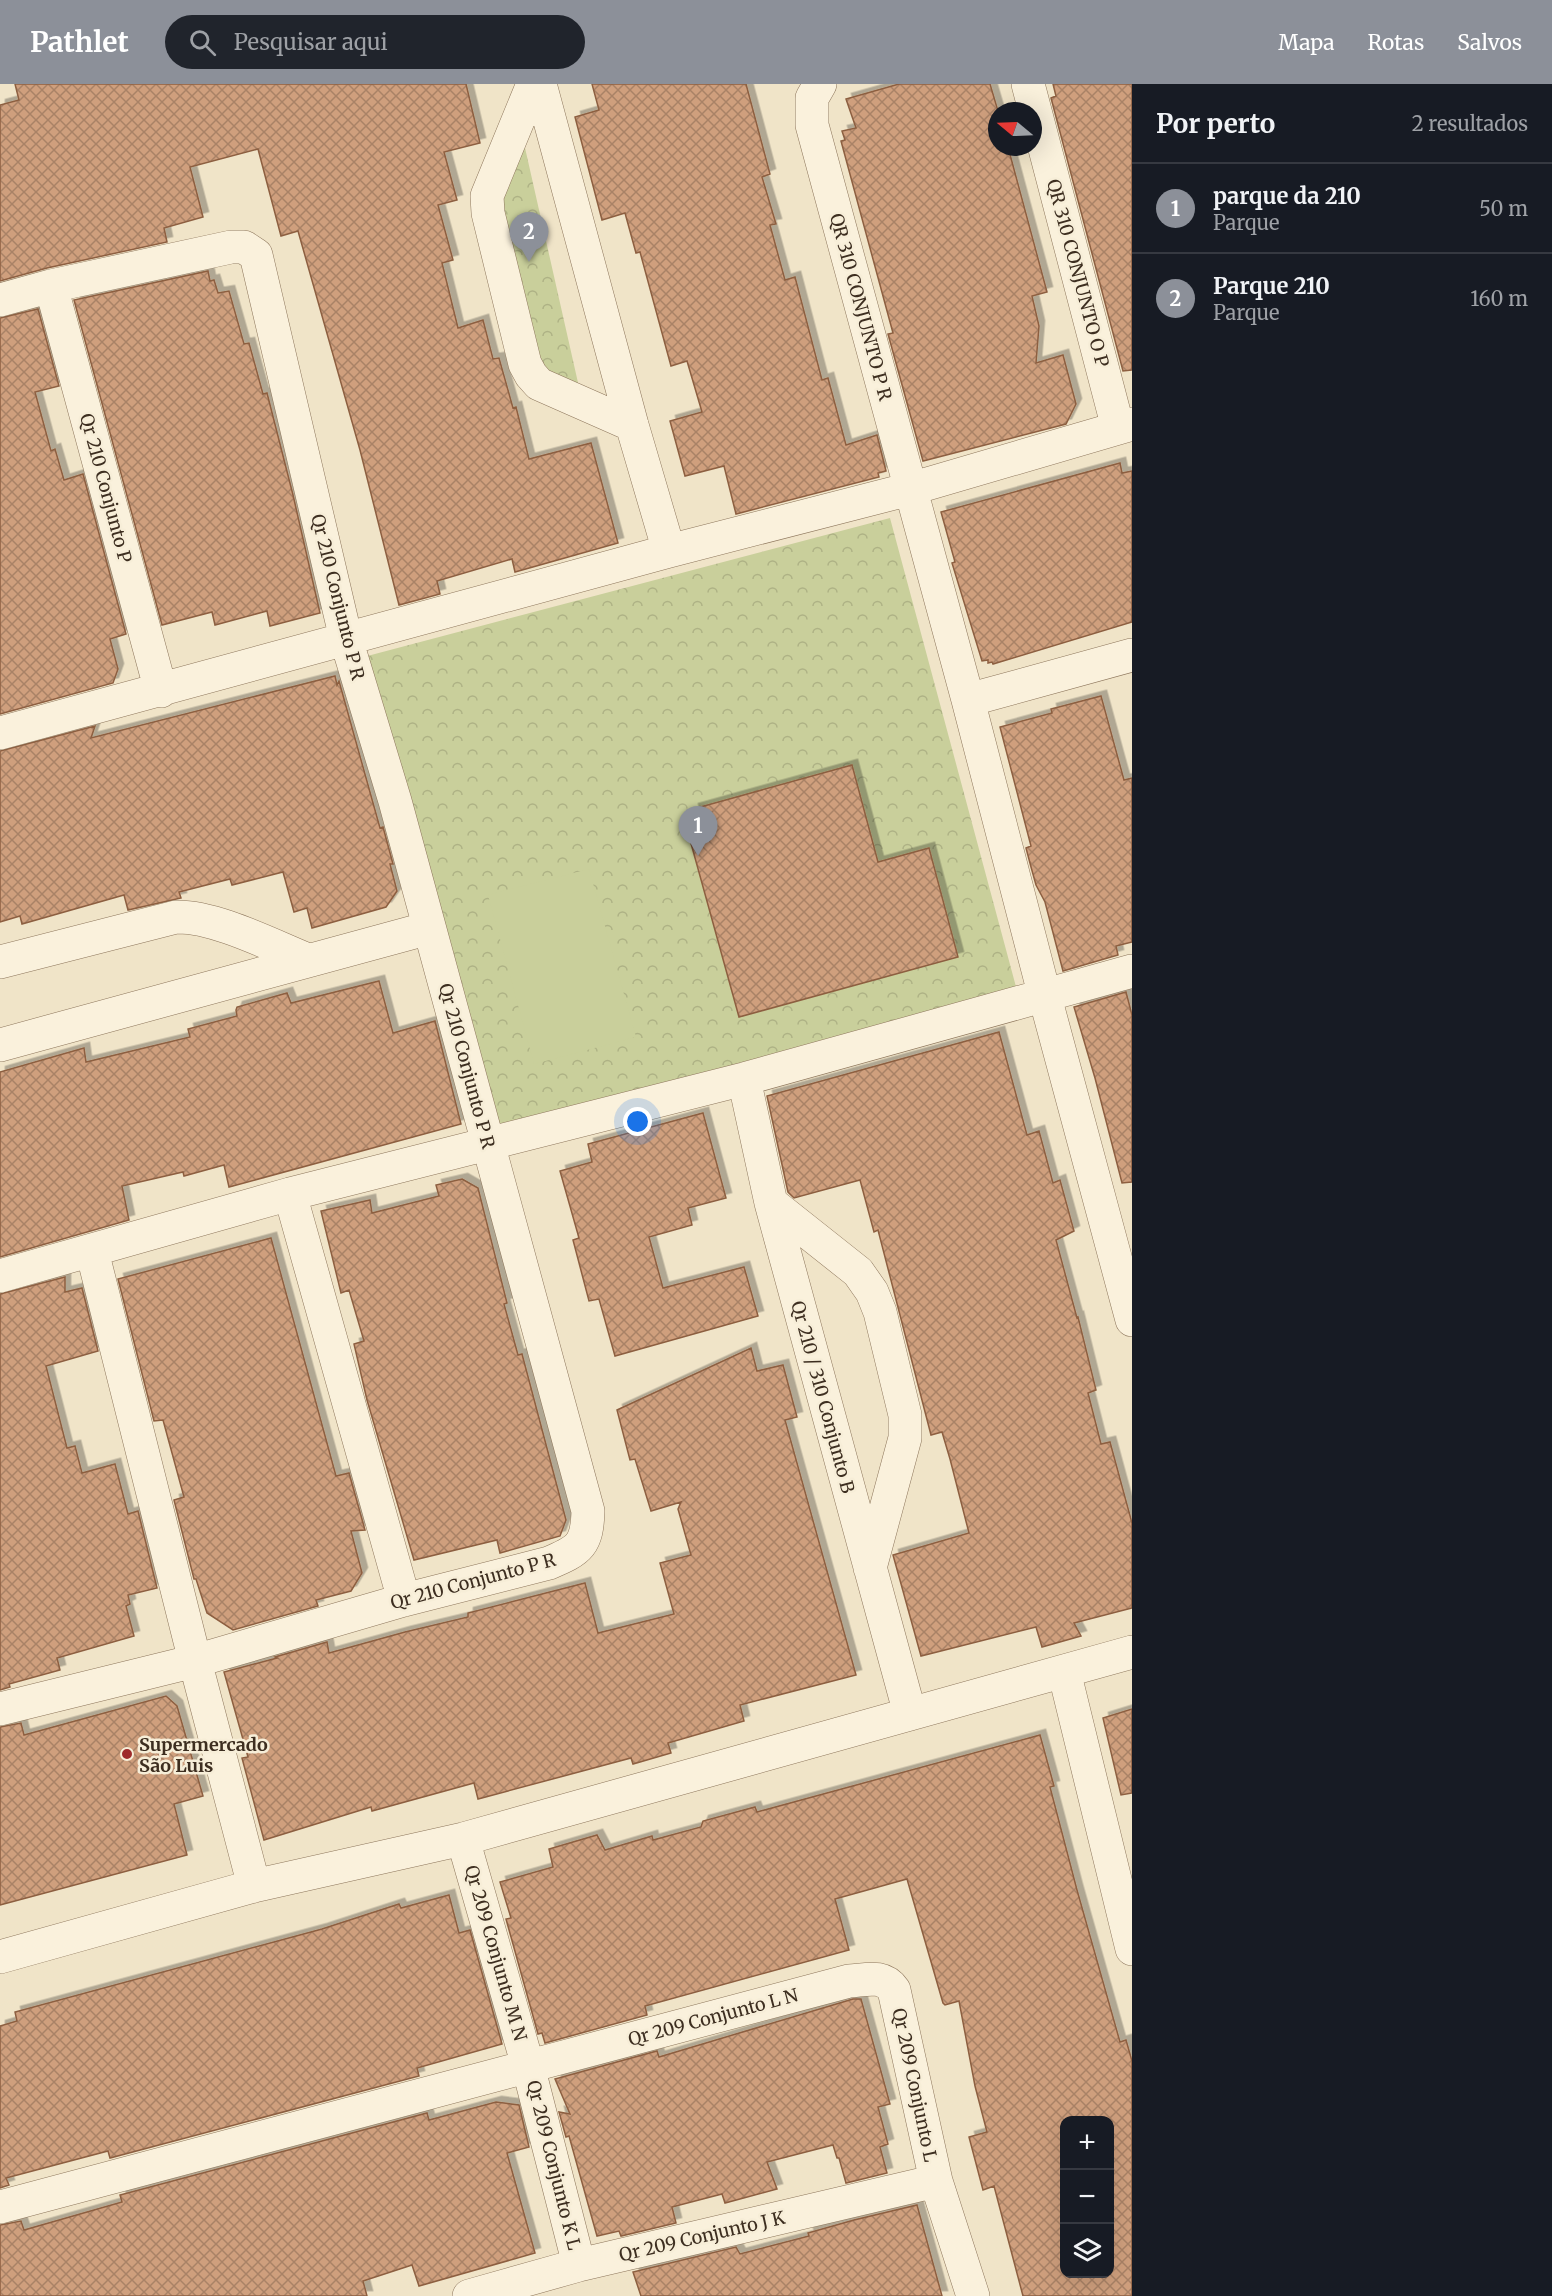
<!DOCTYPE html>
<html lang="pt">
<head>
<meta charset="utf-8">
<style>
	:root { --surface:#171b24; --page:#20242c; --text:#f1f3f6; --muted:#9ea1a6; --line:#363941; --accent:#8c9099 }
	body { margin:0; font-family:Merriweather,serif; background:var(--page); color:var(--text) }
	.controls { position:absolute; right:18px; bottom:18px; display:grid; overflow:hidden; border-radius:12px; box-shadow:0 6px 24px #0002 }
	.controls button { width:54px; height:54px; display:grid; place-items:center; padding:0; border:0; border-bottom:2px solid var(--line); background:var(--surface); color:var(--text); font:30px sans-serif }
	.compass { position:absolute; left:988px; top:18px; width:54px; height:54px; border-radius:50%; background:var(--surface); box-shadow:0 6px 24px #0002; rotate:289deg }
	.you { position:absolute; left:638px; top:1038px; width:21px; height:21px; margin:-15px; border:4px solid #fff; border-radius:50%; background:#1a73e8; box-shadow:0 0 0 9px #1a73e833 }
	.badge { display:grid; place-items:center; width:39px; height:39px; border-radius:50%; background:var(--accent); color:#fff; font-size:20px; font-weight:700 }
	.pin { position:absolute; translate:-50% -50px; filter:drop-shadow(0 2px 3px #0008) }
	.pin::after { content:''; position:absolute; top:32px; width:21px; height:18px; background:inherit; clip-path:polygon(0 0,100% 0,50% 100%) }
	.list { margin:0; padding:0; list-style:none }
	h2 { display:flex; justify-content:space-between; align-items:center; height:78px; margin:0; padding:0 24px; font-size:26px }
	h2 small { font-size:20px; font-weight:400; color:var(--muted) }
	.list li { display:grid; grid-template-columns:39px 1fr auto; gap:18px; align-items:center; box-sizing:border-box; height:90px; padding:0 24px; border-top:2px solid var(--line) }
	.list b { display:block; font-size:22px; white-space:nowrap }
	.list p { margin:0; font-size:20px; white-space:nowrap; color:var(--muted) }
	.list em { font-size:20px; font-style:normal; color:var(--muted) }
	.icon { flex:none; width:33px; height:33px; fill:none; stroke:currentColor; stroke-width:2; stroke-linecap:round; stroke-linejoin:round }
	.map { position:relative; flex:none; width:1132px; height:2212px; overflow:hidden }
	header { display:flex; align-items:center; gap:36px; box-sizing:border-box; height:84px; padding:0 30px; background:var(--accent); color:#fff }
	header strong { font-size:28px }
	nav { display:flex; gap:33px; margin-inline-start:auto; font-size:21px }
	.search { width:420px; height:54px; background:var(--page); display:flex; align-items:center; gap:15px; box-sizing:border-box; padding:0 21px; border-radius:33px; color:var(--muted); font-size:22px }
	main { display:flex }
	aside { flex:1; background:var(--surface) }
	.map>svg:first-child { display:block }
</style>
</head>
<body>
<header>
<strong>Pathlet</strong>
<div class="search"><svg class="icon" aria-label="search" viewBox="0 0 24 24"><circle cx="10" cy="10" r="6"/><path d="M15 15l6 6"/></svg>Pesquisar aqui</div>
<nav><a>Mapa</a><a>Rotas</a><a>Salvos</a></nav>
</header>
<main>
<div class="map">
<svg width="1132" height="2212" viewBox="0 0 1132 2212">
	<defs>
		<pattern id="park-crowns" width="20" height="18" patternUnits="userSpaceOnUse" patternTransform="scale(1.5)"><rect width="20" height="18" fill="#c9cf9b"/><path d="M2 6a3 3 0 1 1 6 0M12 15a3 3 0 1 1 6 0" fill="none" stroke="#aeb285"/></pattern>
		<pattern id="building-cross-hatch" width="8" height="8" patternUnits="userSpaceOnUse" patternTransform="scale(1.5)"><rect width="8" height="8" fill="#cf9f7d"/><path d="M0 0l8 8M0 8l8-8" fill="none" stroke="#a98266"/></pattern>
		<filter id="shadow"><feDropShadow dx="5.5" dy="-5.5" stdDeviation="0" flood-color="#0004"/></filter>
	</defs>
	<rect width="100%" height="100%" fill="#f0e4c8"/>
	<path fill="url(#park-crowns)" d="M521 46 581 312 532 288 491 120Z
		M890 434 1019 914 489 1058 356 575Z"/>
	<path fill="#c9cf9b" d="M589 785 636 953 534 980 488 811Z"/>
	<path fill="url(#building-cross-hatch)" stroke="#8d5f41" stroke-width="1.5" fill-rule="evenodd" filter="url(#shadow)" d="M15 0H466L480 59 444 68 457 116 438 121 453 176 442 179 458 244 483 236 493 275 499 274 513 324 516 323 529 375 591 359 618 459 515 488 512 475 437 497 440 510 399 521 360 366 298 147 281 152 258 65 190 83 203 133 164 144 167 158 47 184 0 197V21L19 16Z
		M592 0H746L770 90 762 93 776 140 770 141 785 196 795 193 822 296 828 294 846 361 877 351 886 387 878 389 879 393 736 430 724 382 685 392 670 337 702 328 687 277 671 282 640 168 636 169 625 129 602 136 575 33 599 26Z
		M899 0H990L998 27 997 63H1008L1047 208 1032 212 1039 242 1036 279 1063 271 1076 320 1066 340 923 377 888 250 893 249 841 57 845 56 842 47 856 44 846 15Z
		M1053 0H1132V286L1123 287 1051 14 1056 12Z
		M208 187 210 197 214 196 218 209 229 207 244 260 249 259 263 310 267 309 293 411 320 529 270 542 267 527 215 541 212 528 162 541 74 216Z
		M38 225 59 302 35 308 51 367 55 365 64 396 83 390 126 550 110 555 118 585 113 599 0 630V234Z
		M1120 379 1122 389 1132 387V538L993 580 992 578 988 579V576L982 577 952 479 955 478 941 428Z
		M335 592 337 601 339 597 380 744 383 743 393 780H390L397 807 386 823 312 844 307 824 294 828 283 788 232 801 230 795 179 808 181 814 128 826 124 811 22 840 20 832 0 838V667L95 642 91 654Z
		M1101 612 1124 696 1132 694V858L1116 862 1118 871 1063 887 1045 818 1036 801 1031 783 1026 764 1031 762 1000 643 1052 629 1051 625Z
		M852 681 878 778 929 764 958 873 739 933 687 745 696 736 693 725Z
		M379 897 393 949 435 937 461 1040 229 1103 224 1081 184 1092 183 1088 122 1102 129 1136 0 1173V988L84 964 86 978 190 953 188 945 237 932 236 926 237 923 287 909 291 919Z
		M1126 908 1132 931V1098L1122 1099 1095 994 1074 923Z
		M999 948 1027 1051 1039 1047 1053 1099 1060 1096 1074 1147 1056 1156 1077 1234 1078 1233 1096 1306 1088 1309 1101 1360 1110 1358 1132 1439V1524L1074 1539 1081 1552 1042 1563 1036 1543 921 1572 893 1471 969 1449 950 1375 942 1348 931 1351 878 1146 874 1148 860 1096 794 1114 788 1108 767 1012Z
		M703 1029 726 1114 688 1124 692 1141 649 1153 663 1204 744 1183 758 1232 615 1272 599 1215 589 1217 573 1156 579 1154 560 1087 592 1078 588 1060Z
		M462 1095 478 1104 507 1219 504 1220 518 1271 522 1270 566 1436 560 1452 500 1469 497 1456 414 1476 367 1316 354 1260 364 1257 349 1206 341 1209 321 1127 370 1116 372 1129 439 1112 436 1101Z
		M271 1154 336 1392 349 1389 365 1446 351 1447 362 1489 351 1507 316 1516 318 1522 233 1546 207 1529 196 1495H194L174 1416 184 1413 163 1336 154 1337 118 1195Z
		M65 1193V1208L82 1204 98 1267 46 1282 67 1364 75 1362 82 1389 115 1380 128 1430 138 1427 157 1504 128 1511 130 1520 126 1522 134 1552 57 1574 60 1586 9 1600 10 1603 0 1606V1210Z
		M751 1264 757 1287 783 1281 797 1333 785 1336 856 1591 740 1621 744 1637 668 1659 671 1669 633 1680 631 1674 478 1715 474 1699 372 1727 371 1723 264 1756 242 1674 248 1673 224 1588 277 1574 275 1573 327 1558 329 1569 405 1548 468 1533V1529L585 1499 598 1549 674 1530 660 1479 691 1471 678 1425 681 1418 651 1427 635 1375 630 1376 617 1326Z
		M166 1612 177 1622 203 1712 174 1720 187 1771 0 1821V1643L21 1639 24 1651Z
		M1132 1625V1709L1121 1711 1103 1634Z
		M1040 1651 1054 1702 1050 1703 1077 1806 1120 1958 1126 1956 1132 1977V2212H1023L994 2102 983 2106 969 2053 987 2048 975 2002 959 1917 945 1921 943 1919 907 1795 835 1815 849 1866 645 1922 647 1931 545 1959 542 1949 538 1950 506 1835 511 1834 500 1798 553 1783 549 1765 597 1751 605 1766 652 1752 653 1756 701 1743 703 1737 755 1723 757 1728ZM1065 2037H1110V2190H1065Z
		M449 1811 459 1849 470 1846 502 1960 417 1984 419 1992 110 2074 108 2067 6 2094 9 2101 0 2104V1942L17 1937 15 1928 322 1845 399 1820 401 1824Z
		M853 1915H861L890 2020 878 2023 888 2060 880 2063 887 2089 846 2099 839 2074H837L833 2061 767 2078 777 2105 725 2119 722 2110 672 2123 676 2139 621 2152 619 2147 597 2152 569 2052 566 2053 559 2028 570 2030 555 1995 657 1967 659 1973Z
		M496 2018 519 2021 529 2063 507 2069 535 2169 419 2202 412 2181 363 2197 367 2212H0V2141L21 2137 24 2146 122 2118 120 2111 427 2029 429 2036Z
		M917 2121 942 2212H641L633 2188 736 2163 740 2170 809 2152 808 2149 854 2136Z"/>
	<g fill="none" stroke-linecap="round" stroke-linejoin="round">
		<defs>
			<path id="minor" d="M533 0 487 112 488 129 525 280 531 291 539 300 632 341
				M540 0 632 341 669 467
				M820 0 812 14V41L968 616 1045 913 1132 1236
				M1028 0 1118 344
				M51 202 161 607
				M0 216 51 202 231 163H244L256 171 346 555 395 717 588 1427C587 1461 580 1466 549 1479L404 1516 195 1577 0 1625
				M968 616 1132 571
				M0 649 669 467 910 405 1132 340
				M0 878 176 833C215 832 271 861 308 876
				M0 961 429 844
				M744 995 771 1119 910 1630
				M290 1110 404 1516
				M771 1119 858 1188 872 1208 880 1228 905 1331V1354L870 1484
				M92 1167 195 1577 254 1802
				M0 1192 290 1110 744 995 1132 887
				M1064 1587 1132 1865
				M463 1755 528 1982 579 2181
				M0 1873 254 1802 463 1755 1132 1568
				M0 2123 849 1897C866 1896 883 1890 894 1906L936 2097 973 2212
				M469 2212 579 2181 936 2097"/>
		</defs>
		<use href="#minor" stroke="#8d765c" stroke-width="34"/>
		<use href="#minor" stroke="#faf1dc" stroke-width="33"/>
	</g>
	<circle fill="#9e2a2b" stroke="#f7eed8" stroke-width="2" cx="127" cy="1670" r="6"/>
	<g text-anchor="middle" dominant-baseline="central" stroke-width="5" stroke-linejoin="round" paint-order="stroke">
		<g font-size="18" fill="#3d2e20" stroke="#f7eed8">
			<text transform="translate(1078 189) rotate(75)">QR 310 CONJUNTO O P</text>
			<text transform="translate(861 223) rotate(75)">QR 310 CONJUNTO P R</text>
			<text transform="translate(106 404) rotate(75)">Qr 210 Conjunto P</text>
			<text transform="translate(338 513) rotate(76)">Qr 210 Conjunto P R</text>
			<text transform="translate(467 982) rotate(75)">Qr 210 Conjunto P R</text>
			<text transform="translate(823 1313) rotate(75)">Qr 210 / 310 Conjunto B</text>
			<text transform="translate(473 1497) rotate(-15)">Qr 210 Conjunto P R</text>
			<text transform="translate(496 1869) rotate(74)">Qr 209 Conjunto M N</text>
			<text transform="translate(713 1933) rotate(-15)">Qr 209 Conjunto L N</text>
			<text transform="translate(915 2001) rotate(78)">Qr 209 Conjunto L</text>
			<text transform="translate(554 2081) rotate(76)">Qr 209 Conjunto K L</text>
			<text transform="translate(702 2152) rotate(-13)">Qr 209 Conjunto J K</text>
		</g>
		<g font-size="18" font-weight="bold" fill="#3d2e20" stroke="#f7eed8" text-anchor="start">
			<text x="139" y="1660">Supermercado<tspan x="139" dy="21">São Luis</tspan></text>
		</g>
	</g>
</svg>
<div class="controls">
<button>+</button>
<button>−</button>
<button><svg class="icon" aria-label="layers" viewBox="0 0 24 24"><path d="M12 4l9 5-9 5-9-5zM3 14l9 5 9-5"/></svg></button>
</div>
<svg class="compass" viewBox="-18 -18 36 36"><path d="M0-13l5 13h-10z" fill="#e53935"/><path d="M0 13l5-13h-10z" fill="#9ea1a6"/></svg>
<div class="you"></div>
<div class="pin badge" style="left:698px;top:772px">1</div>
<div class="pin badge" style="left:529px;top:178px">2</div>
</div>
<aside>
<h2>Por perto<small>2 resultados</small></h2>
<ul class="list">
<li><span class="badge">1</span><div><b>parque da 210</b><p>Parque</p></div><em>50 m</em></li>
<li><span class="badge">2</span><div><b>Parque 210</b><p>Parque</p></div><em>160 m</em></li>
</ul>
</aside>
</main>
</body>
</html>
